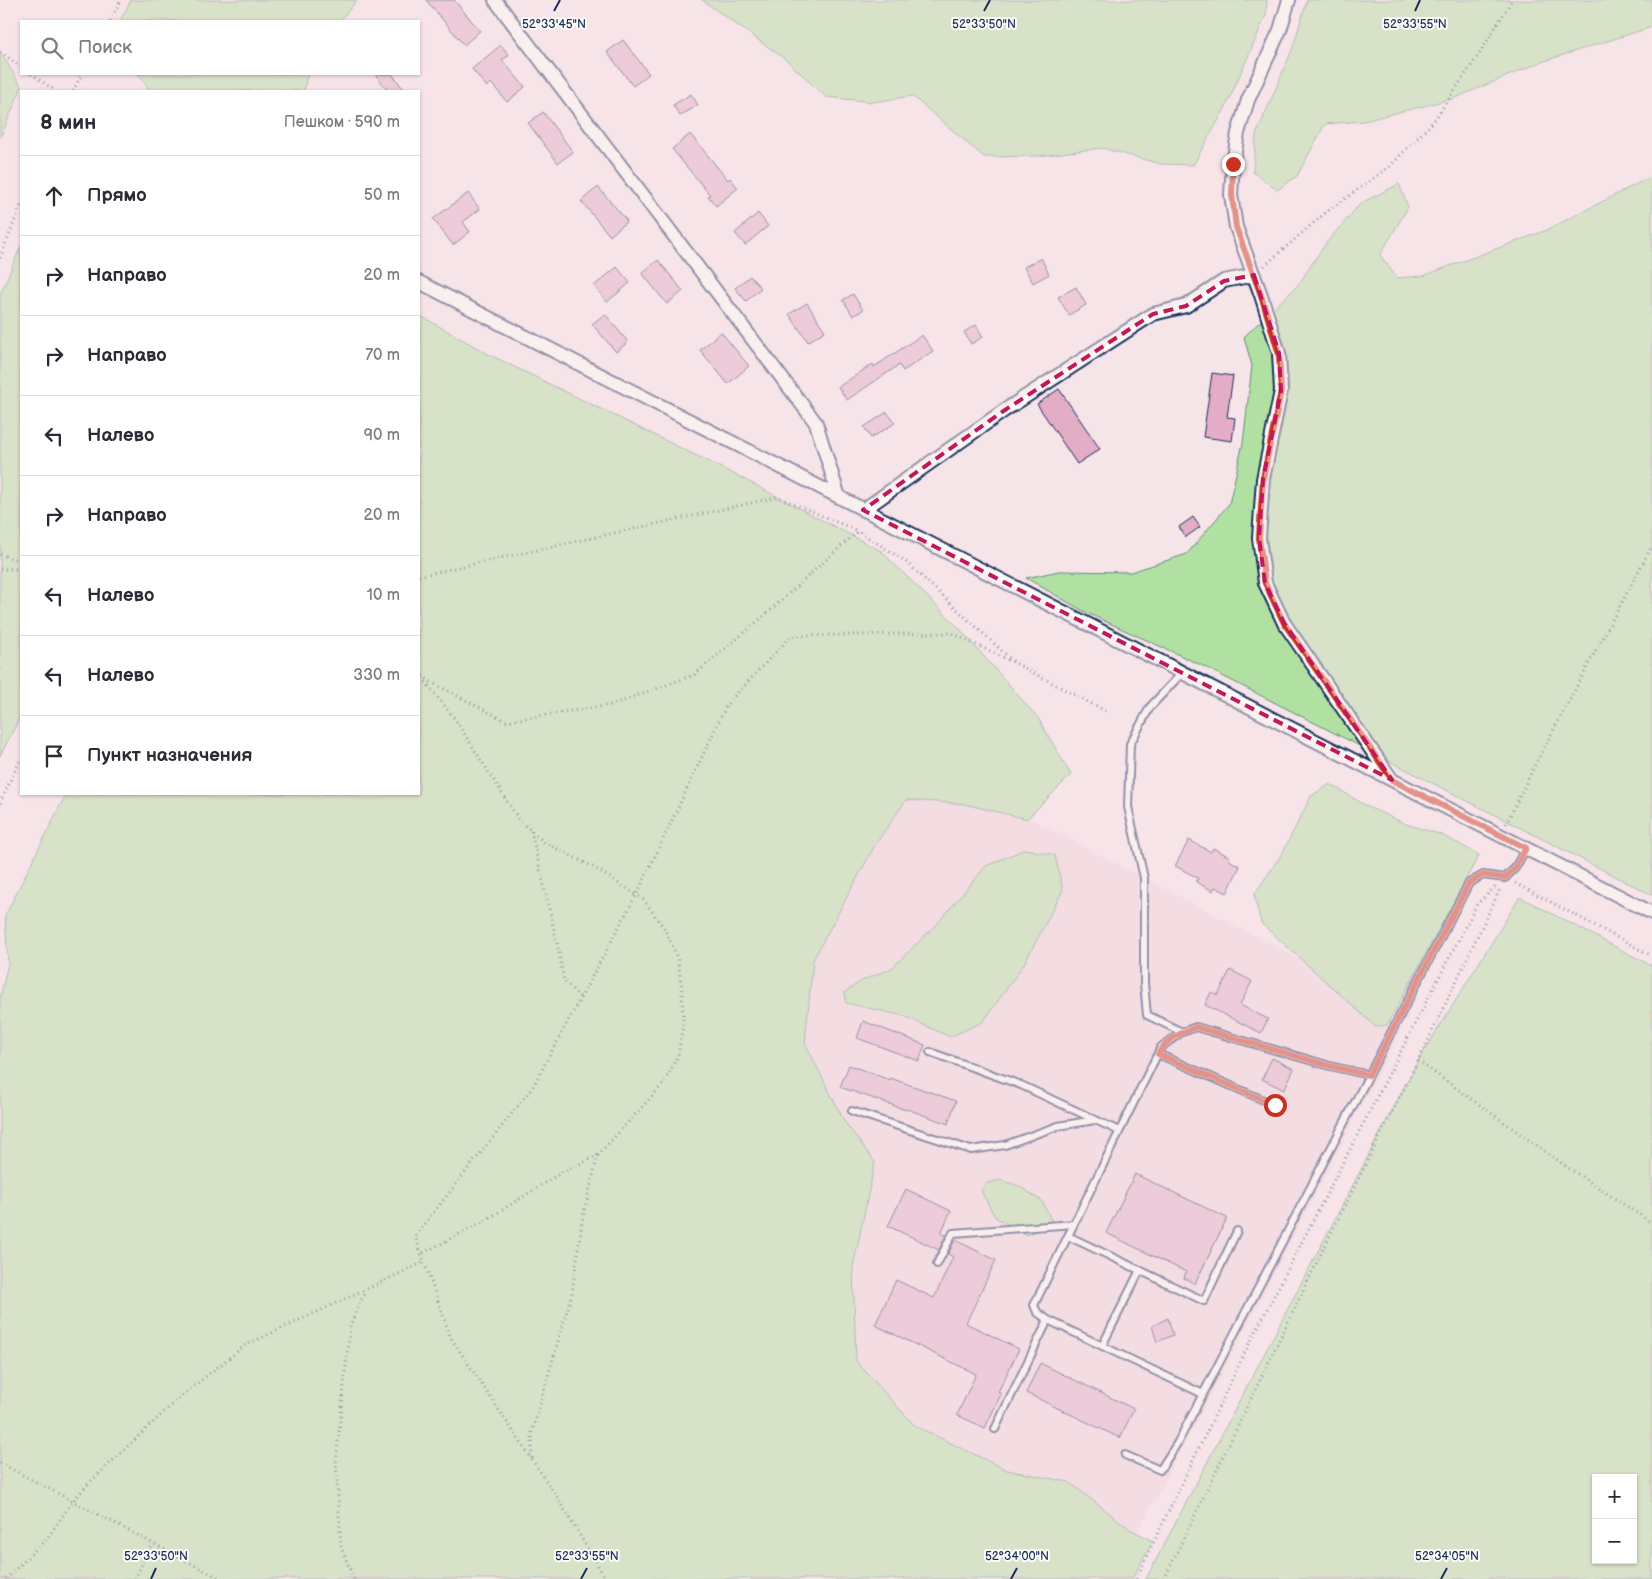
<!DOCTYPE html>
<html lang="ru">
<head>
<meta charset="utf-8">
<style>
	:root { --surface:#fff; --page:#f7f7f7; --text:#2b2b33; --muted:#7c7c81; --line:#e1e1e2 }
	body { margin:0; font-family:"Balsamiq Sans",sans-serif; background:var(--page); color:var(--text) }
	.controls { position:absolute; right:15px; bottom:15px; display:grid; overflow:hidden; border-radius:0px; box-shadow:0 1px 4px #0004 }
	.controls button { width:45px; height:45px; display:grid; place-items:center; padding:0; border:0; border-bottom:1px solid var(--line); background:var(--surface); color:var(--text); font:25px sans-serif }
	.stop { position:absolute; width:15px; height:15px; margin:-11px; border:4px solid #c8321e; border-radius:50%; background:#fff }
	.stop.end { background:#c8321e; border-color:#fff; box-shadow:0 1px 5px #0008 }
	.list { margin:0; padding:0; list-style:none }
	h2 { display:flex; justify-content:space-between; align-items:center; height:65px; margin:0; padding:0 20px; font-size:21px }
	h2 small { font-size:16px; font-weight:400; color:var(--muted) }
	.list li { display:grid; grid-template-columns:32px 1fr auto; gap:15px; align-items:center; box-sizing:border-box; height:80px; padding:0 20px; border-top:1px solid var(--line) }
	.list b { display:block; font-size:19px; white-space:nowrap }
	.list em { font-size:16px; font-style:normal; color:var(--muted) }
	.icon { flex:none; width:28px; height:28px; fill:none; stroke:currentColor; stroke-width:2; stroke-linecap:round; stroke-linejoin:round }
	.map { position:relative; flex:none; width:1652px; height:1579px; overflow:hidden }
	.search { position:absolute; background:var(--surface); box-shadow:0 1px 4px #0004; left:20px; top:20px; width:400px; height:55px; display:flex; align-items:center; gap:12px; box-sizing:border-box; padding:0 18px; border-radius:0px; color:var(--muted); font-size:19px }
	.panel { position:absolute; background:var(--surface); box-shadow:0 1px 4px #0004; left:20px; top:90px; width:400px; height:705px; border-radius:0px }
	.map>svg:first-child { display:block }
</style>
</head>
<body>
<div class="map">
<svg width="1652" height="1579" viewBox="0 0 1652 1579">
	<rect width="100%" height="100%" fill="#f5e4e8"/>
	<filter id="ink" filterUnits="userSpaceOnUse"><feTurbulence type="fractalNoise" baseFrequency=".02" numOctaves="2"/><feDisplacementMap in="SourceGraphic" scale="10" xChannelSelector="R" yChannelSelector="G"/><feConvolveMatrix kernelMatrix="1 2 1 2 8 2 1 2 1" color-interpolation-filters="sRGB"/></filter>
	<g filter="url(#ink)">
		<path fill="#f0d4de" d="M916 759 1408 1016 1222 1374 1112 1579H559L505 1550Z"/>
		<path fill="#b1e1a2" stroke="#668880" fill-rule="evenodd" d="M131 0H357L340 21H120Z
			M702 0H1267L1266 15 1226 107 1193 165 1161 164 1102 148 1038 156 984 157 912 96 873 102 826 97 785 59Z
			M1307 0H1652V27L1541 62 1455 98 1364 121 1325 124 1297 176 1277 190 1253 172 1256 135 1292 50Z
			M0 52 22 87 0 138Z
			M138 74H309L306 79 304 91H150Z
			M1652 176V895L1201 665 1085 612 1026 578 1059 571 1131 572 1187 554 1229 504 1243 443 1252 366 1244 337 1298 285 1326 243 1361 203 1399 184 1408 207 1380 255 1397 278 1423 276 1547 230Z
			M21 246V715L0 756V295Z
			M419 315 490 355 732 473 881 551 959 628 1038 718 1071 775 1027 819 964 804 906 800 875 845 813 960 805 1043 844 1121 875 1162 853 1267 856 1361 915 1426 1007 1470 1069 1482 1130 1529 1153 1541 1132 1579H0V998L8 964 5 916 66 794H419Z
			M1330 784 1368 807 1406 824 1442 835 1479 855 1387 1025 1376 1027 1261 923 1254 895 1283 852 1311 796Z
			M1025 849 1055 855 1063 890 1024 964 983 1022 950 1037 904 1016 846 1003 845 992 861 981 892 968 937 924 986 866Z
			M1520 897 1652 966V1579H1146L1418 1061ZM1596 1478H1633V1560H1596Z
			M1000 1180 1019 1186 1042 1201 1052 1222 1027 1235 995 1217 981 1191 987 1183Z"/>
		<path fill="#e3adc6" stroke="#1b2f5e" d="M426 0H454L480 31 464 45Z
			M623 40 649 74 633 86 607 52Z
			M501 45 509 55 502 60 525 87 507 102 491 83 487 87 472 69Z
			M375 74H392L405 91H388Z
			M691 94 698 105 680 116 673 105Z
			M543 112 573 152 558 163 528 123Z
			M690 134 728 180 730 178 738 188 716 206 708 196 710 195 672 149Z
			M598 187 627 221 610 236 581 201Z
			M468 193 480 209 463 222 470 232 453 245 433 219Z
			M758 213 768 226 745 245 735 233Z
			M1041 258 1049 274 1033 283 1024 267Z
			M658 260 683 291 667 304 642 273Z
			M617 267 630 283 607 302 594 286Z
			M750 276 761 288 746 301 735 288Z
			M1076 287 1086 305 1069 315 1058 297Z
			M853 294 863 310 853 316 843 300Z
			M807 303 825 331 808 342 789 314Z
			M605 314 628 342 616 352 592 324Z
			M976 325 983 337 971 344 964 332Z
			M721 332 749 366 728 384 700 350Z
			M922 335 933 351 903 371 899 365 847 400 838 387 873 364 874 367Z
			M1212 373 1233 376 1227 417 1235 418 1232 441 1203 437Z
			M1059 389 1100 449 1077 464 1037 404Z
			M887 412 895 423 871 438 864 427Z
			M1193 517 1200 527 1186 537 1179 527Z
			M1189 840 1211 852 1213 848 1230 857 1229 860 1240 866 1227 893 1215 887 1213 891 1196 882 1198 878 1175 866Z
			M1230 970 1252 981 1240 1005 1268 1019 1261 1033 1205 1005 1211 992 1218 995Z
			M863 1021 925 1045 919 1061 857 1038Z
			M1272 1058 1294 1069 1284 1090 1262 1079Z
			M849 1065 890 1080V1078L956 1101 948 1124 907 1109 906 1110 840 1087Z
			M1135 1174 1227 1218 1195 1284 1184 1278 1186 1272 1106 1233Z
			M906 1189 951 1211 941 1233 946 1235 939 1250 888 1226Z
			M955 1240 996 1260 966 1323 1019 1349 998 1392 1001 1394 985 1428 957 1415 976 1374 875 1325 896 1280 934 1298 953 1257 948 1254Z
			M1168 1318 1173 1335 1157 1342 1152 1326Z
			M1040 1363 1134 1409 1120 1438 1026 1393Z"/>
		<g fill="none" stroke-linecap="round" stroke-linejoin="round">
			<defs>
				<path id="lane" d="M1182 673 1150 707 1130 744 1128 807 1144 878V983L1147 1015 1182 1032 1196 1027 1330 1066 1369 1075
					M1182 1032 1161 1047 1034 1305 1037 1312 1048 1320 1203 1394
					M930 1052 1021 1085 1119 1131
					M1158 1054 1275 1105
					M852 1111 971 1150 1005 1145 1058 1126 1095 1120
					M1068 1236 1204 1301 1237 1231
					M937 1264 953 1233 1074 1224
					M1102 1346 1140 1270
					M995 1429 1048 1320
					M1125 1455 1160 1470 1178 1442 1469 883 1483 875 1505 878 1515 868 1526 848"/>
				<path id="street" d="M495 0 816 423 839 497
					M1289 0 1280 30 1248 100 1238 133 1233 164 1231 195 1236 227 1261 295 1279 353 1281 391 1263 479 1259 538 1265 583 1284 623 1390 777
					M419 282 1652 913
					M863 510 1005 410 1153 314 1186 306 1224 281 1254 275"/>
			</defs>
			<use href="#lane" stroke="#1b2f5e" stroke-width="10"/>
			<use href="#street" stroke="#1b2f5e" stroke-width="16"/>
			<path stroke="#1b2f5e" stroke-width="3" stroke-dasharray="1 4" stroke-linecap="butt" d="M110 21 121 0
				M0 52 21 67
				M31 74 56 91
				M73 91 82 74
				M0 258 21 205
				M1264 266 1325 213 1389 167 1433 122 1480 53 1512 0
				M0 554 21 562
				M0 569H21
				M419 576 778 497 858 531
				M419 672 429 681 506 721 611 705 694 675 764 616 858 531 905 561 1015 663 1105 711
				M419 674 455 719 519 820 544 842 593 867 643 899 665 929 678 959 682 992 683 1024 678 1055 665 1082 598 1155 559 1174 486 1220 421 1254
				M0 803 21 758
				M1506 824 1539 757 1652 546
				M531 831 557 942 564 981 581 998
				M1515 883 1652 956
				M1418 1061 1567 1167 1652 1223
				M532 1458V1432L572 1293 583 1216 598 1155
				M0 1463 221 1579
				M6 1579 48 1537 73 1501 87 1485 180 1397 244 1346 424 1262
				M135 1579 152 1543
				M354 1579 341 1547 336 1462 350 1327 365 1291
				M606 1579 555 1494 451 1338 415 1236 532 1088 641 886 727 704 791 636 952 633 1015 663
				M1136 1579 1247 1348 1477 904 1495 887
				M1164 1579 1331 1233 1418 1061 1501 887"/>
			<use href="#lane" stroke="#fdfcf7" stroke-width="6"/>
			<use href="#street" stroke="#fdfcf7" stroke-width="12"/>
		</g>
	</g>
	<g fill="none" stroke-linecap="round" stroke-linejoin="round" filter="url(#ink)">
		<path stroke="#c8321e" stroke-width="6" d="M1233 164 1232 195 1236 227 1261 295 1279 354 1281 391 1263 479 1259 538 1265 583 1284 623 1392 780 1526 848 1515 868 1505 878 1483 875 1469 883 1369 1075 1330 1066 1196 1027C1182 1032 1165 1040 1158 1054L1275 1105"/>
	</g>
	<path d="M0 0H1652V1579H0ZM1254 275 1279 353 1281 391 1263 479 1259 538 1265 583 1284 623 1392 780 863 510 1005 410 1153 314 1186 306 1224 281Z" fill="#f5e4e8" fill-opacity=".55" fill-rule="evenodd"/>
	<path fill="none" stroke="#c2185b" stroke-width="4" stroke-dasharray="10 6" stroke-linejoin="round" d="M1254 275 1279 353 1281 391 1263 479 1259 538 1265 583 1284 623 1392 780 863 510 1005 410 1153 314 1186 306 1224 281Z"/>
	<path fill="none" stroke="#1b2f5e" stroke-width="2" d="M554 11 560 0M984 11 990 0M1415 11 1420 0M151 1579 156 1568M581 1579 587 1568M1011 1579 1017 1568M1441 1579 1447 1568"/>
	<g font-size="12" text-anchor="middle" fill="#1b2f5e" stroke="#fdfcf7" stroke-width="4" stroke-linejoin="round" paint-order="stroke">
		<text x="554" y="28">52°33'45"N</text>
		<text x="984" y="28">52°33'50"N</text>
		<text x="1415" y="28">52°33'55"N</text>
		<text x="156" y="1560">52°33'50"N</text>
		<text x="587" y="1560">52°33'55"N</text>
		<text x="1017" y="1560">52°34'00"N</text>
		<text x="1447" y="1560">52°34'05"N</text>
	</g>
</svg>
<div class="controls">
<button>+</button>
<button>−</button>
</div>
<div class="stop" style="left:1275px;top:1105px"></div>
<div class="stop end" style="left:1233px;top:164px"></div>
<div class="search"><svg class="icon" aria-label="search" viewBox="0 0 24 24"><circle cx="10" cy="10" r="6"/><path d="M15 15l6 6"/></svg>Поиск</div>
<section class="panel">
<h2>8 мин<small>Пешком · 590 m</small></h2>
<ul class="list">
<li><svg class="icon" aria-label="ahead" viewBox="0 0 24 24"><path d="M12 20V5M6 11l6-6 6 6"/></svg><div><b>Прямо</b></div><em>50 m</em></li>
<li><svg class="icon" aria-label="right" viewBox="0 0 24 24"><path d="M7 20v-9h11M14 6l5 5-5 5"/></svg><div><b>Направо</b></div><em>20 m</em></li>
<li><svg class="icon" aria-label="right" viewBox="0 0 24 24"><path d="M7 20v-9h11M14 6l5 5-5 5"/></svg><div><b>Направо</b></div><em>70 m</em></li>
<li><svg class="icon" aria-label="left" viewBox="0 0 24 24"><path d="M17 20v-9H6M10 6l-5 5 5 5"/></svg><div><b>Налево</b></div><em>90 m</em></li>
<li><svg class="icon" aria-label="right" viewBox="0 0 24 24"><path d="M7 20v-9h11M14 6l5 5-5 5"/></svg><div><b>Направо</b></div><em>20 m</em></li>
<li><svg class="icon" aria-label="left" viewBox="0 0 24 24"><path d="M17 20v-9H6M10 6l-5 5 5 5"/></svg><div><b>Налево</b></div><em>10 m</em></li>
<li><svg class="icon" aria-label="left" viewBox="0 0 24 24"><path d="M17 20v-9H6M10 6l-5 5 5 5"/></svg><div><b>Налево</b></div><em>330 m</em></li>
<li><svg class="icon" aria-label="arrive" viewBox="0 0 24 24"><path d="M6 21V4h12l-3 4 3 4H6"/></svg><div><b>Пункт назначения</b></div></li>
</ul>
</section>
</div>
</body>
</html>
